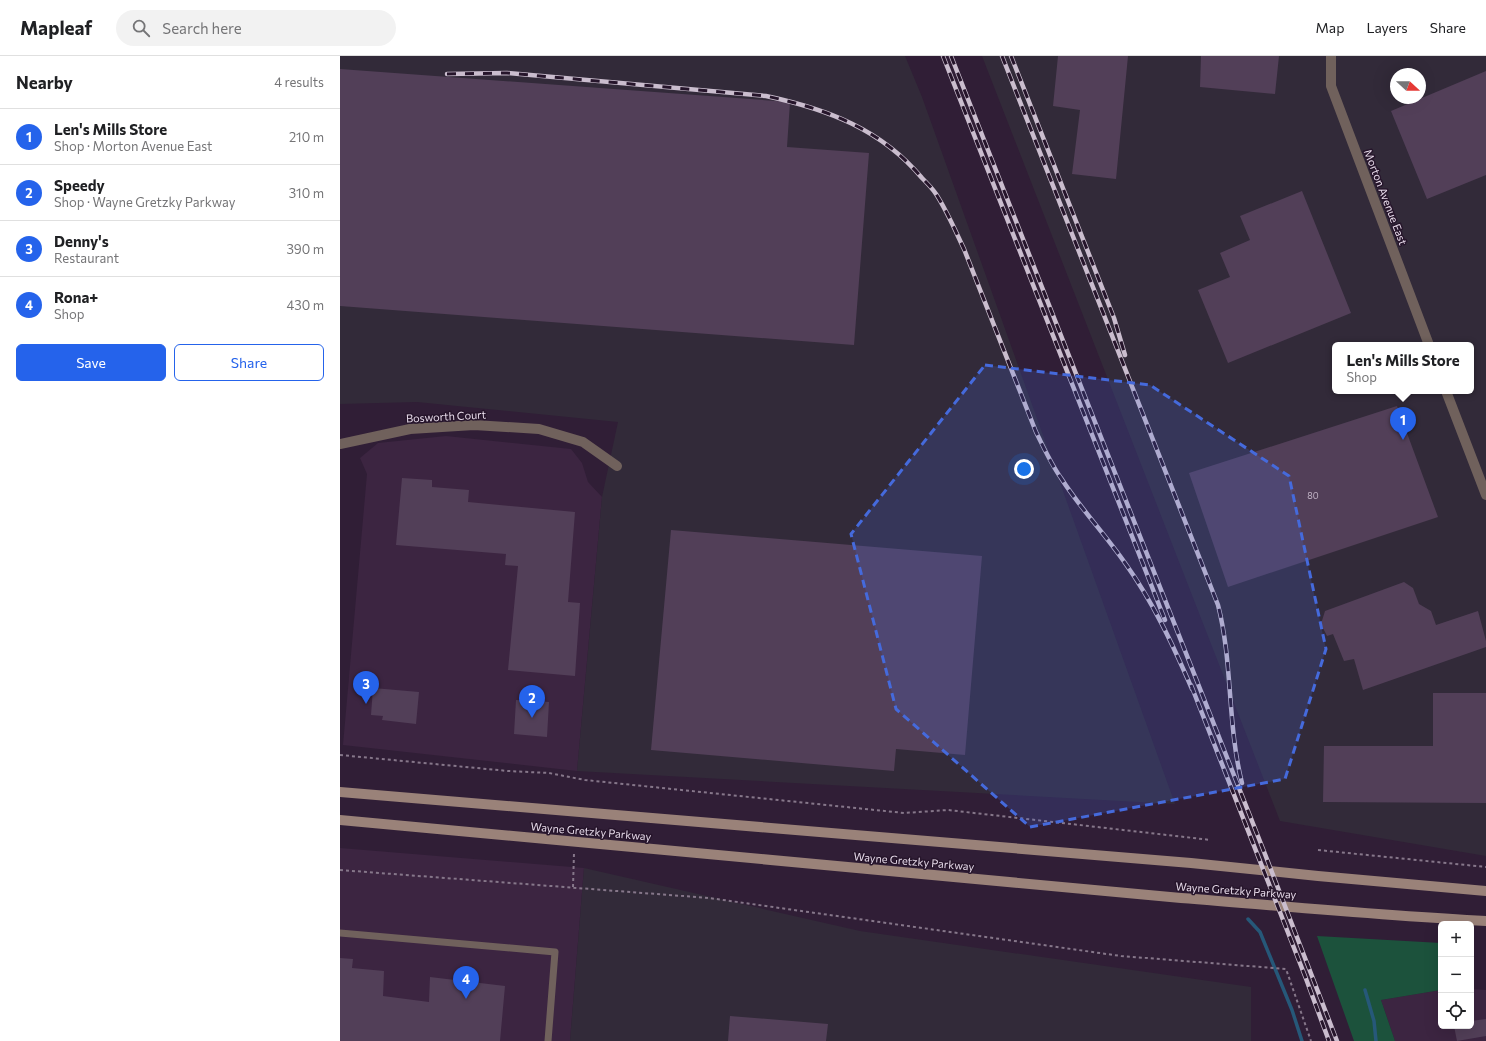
<!DOCTYPE html>
<html lang="en">
<head>
<meta charset="utf-8">
<style>
	:root { --surface:#fff; --page:#f2f2f2; --text:#202124; --muted:#757577; --line:#e0e0e0; --accent:#2563eb }
	body { margin:0; font-family:Commissioner,sans-serif; background:var(--page); color:var(--text) }
	.controls { position:absolute; right:12px; bottom:12px; display:grid; overflow:hidden; border-radius:6px; box-shadow:0 4px 16px #0002 }
	.controls button { width:36px; height:36px; display:grid; place-items:center; padding:0; border:0; border-bottom:1px solid var(--line); background:var(--surface); color:var(--text); font:20px sans-serif }
	.compass { position:absolute; left:1050px; top:12px; width:36px; height:36px; border-radius:50%; background:var(--surface); box-shadow:0 4px 16px #0002; rotate:111deg }
	.you { position:absolute; left:684px; top:413px; width:14px; height:14px; margin:-10px; border:3px solid #fff; border-radius:50%; background:#1a73e8; box-shadow:0 0 0 6px #1a73e833 }
	.badge { display:grid; place-items:center; width:26px; height:26px; border-radius:50%; background:var(--accent); color:#fff; font-size:13px; font-weight:700 }
	.pin { position:absolute; translate:-50% -33px; filter:drop-shadow(0 1px 2px #0008) }
	.pin::after { content:''; position:absolute; top:21px; width:14px; height:12px; background:inherit; clip-path:polygon(0 0,100% 0,50% 100%) }
	.popup { position:absolute; left:992px; top:286px; width:142px; height:52px; box-sizing:border-box; display:grid; place-content:center; border-radius:6px; background:var(--surface); filter:drop-shadow(0 1px 3px #0005); font-size:13px; white-space:nowrap; color:var(--muted) }
	.popup b { font-size:15px; color:var(--text) }
	.popup::after { content:''; position:absolute; left:50%; top:100%; margin-left:-8px; border:8px solid transparent; border-top-color:var(--surface) }
	.list { margin:0; padding:0; list-style:none }
	h2 { display:flex; justify-content:space-between; align-items:center; height:52px; margin:0; padding:0 16px; font-size:17px }
	h2 small { font-size:13px; font-weight:400; color:var(--muted) }
	.list li { display:grid; grid-template-columns:26px 1fr auto; gap:12px; align-items:center; box-sizing:border-box; height:56px; padding:0 16px; border-top:1px solid var(--line) }
	.list b { display:block; font-size:15px; white-space:nowrap }
	.list p { margin:0; font-size:13px; white-space:nowrap; color:var(--muted) }
	.list em { font-size:13px; font-style:normal; color:var(--muted) }
	.actions { display:flex; gap:8px; padding:12px 16px }
	.actions a { flex:1; padding:9px 0; border:1px solid var(--accent); border-radius:6px; text-align:center; font-size:14px; color:var(--accent) }
	.actions .main { background:var(--accent); color:#fff }
	.icon { flex:none; width:22px; height:22px; fill:none; stroke:currentColor; stroke-width:2; stroke-linecap:round; stroke-linejoin:round }
	.map { position:relative; flex:none; width:1146px; height:985px; overflow:hidden }
	header { display:flex; align-items:center; gap:24px; box-sizing:border-box; height:56px; padding:0 20px; background:var(--surface); border-bottom:1px solid var(--line) }
	header strong { font-size:19px }
	nav { display:flex; gap:22px; margin-inline-start:auto; font-size:14px }
	.search { width:280px; height:36px; background:var(--page); display:flex; align-items:center; gap:10px; box-sizing:border-box; padding:0 14px; border-radius:22px; color:var(--muted); font-size:15px }
	main { display:flex }
	aside { flex:1; background:var(--surface) }
	.map>svg:first-child { display:block }
</style>
</head>
<body>
<header>
<strong>Mapleaf</strong>
<div class="search"><svg class="icon" aria-label="search" viewBox="0 0 24 24"><circle cx="10" cy="10" r="6"/><path d="M15 15l6 6"/></svg>Search here</div>
<nav><a>Map</a><a>Layers</a><a>Share</a></nav>
</header>
<main>
<aside>
<h2>Nearby<small>4 results</small></h2>
<ul class="list">
<li><span class="badge">1</span><div><b>Len's Mills Store</b><p>Shop · Morton Avenue East</p></div><em>210 m</em></li>
<li><span class="badge">2</span><div><b>Speedy</b><p>Shop · Wayne Gretzky Parkway</p></div><em>310 m</em></li>
<li><span class="badge">3</span><div><b>Denny's</b><p>Restaurant</p></div><em>390 m</em></li>
<li><span class="badge">4</span><div><b>Rona+</b><p>Shop</p></div><em>430 m</em></li>
</ul>
<div class="actions"><a class="main">Save</a><a>Share</a></div>
</aside>
<div class="map">
<svg width="1146" height="985" viewBox="0 0 1146 985">
	<rect width="100%" height="100%" fill="#301e36"/>
	<path fill="#3c2541" d="M106 380 231 393 242 407 248 426 262 441 237 715 3 689 27 418 20 402 38 387Z
		M0 792 244 812 230 985H0Z
		M1131 933 1146 934V985H1055L1041 944 1101 934V970H1131Z"/>
	<path fill="#322a39" fill-rule="evenodd" d="M0 0H565L582 41 835 748 237 715 262 441 278 366 77 346 0 348Z
		M642 0H1146V800L940 765ZM1056 18H1080V42H1056ZM995 289H1131V335H995Z
		M244 812 520 875 911 931V985H230Z"/>
	<path fill="#1c523c" d="M977 880 1101 887V934L1041 944 1055 985H1014Z"/>
	<g fill="none" stroke-linecap="round" stroke-linejoin="round">
		<path stroke="#265879" stroke-width="3.5" d="M908 863 920 876 952 954 962 985
			M1025 934 1034 965 1036 985"/>
	</g>
	<path fill="#523f58" d="M718 0H788L776 123 732 118 740 54 713 50Z
		M861 0H939L935 38 860 31Z
		M0 13 450 46 447 91 529 97 514 289 0 250Z
		M1146 15V119L1087 143 1051 55Z
		M962 135 1011 257 888 307 858 234 890 221 880 197 910 184 900 160Z
		M1057 350 1098 461 888 531 849 417Z
		M62 422 92 424V431L129 434 128 446 235 456 228 546 240 547 235 620 168 614 178 510 165 509 166 498 56 489Z
		M331 474 642 500 625 699 556 693 554 715 311 694Z
		M1064 526 1073 532 1079 548 1091 555 1096 569 1138 555 1146 585V591L1023 634 1014 603 1004 605 993 578 987 580 981 568 985 555Z
		M33 632 79 636 76 668 42 664 43 660 31 659Z
		M1093 637H1146V747L983 746 984 690H1093Z
		M176 644 209 646 207 681 174 678Z
		M0 902 13 903 12 912 44 915 43 940 89 946 90 921 165 930 160 985H0Z
		M390 960 488 968 486 985H388Z
		M1146 963V980L1117 985 1114 970H1131V965Z"/>
	<g fill="none" stroke-linecap="round" stroke-linejoin="round">
		<path stroke="#86778a" stroke-width="2" stroke-dasharray="3 3" stroke-linecap="butt" d="M0 699 168 715 209 717 245 724 564 757 608 754 871 784
			M978 794 1146 811
			M0 814 369 842 781 900 946 913 971 985
			M233 831 234 797"/>
		<path stroke="#70615c" stroke-width="7" d="M0 877 215 896 208 985"/>
		<path stroke="#70615c" stroke-width="10" d="M0 388 70 373 134 369 199 373 243 386 277 410"/>
		<path stroke="#70615c" stroke-width="10" d="M991 0V30L1089 289
			M1106 335 1146 439"/>
		<path stroke="#9a8279" stroke-width="10" d="M0 736 851 807 978 820 1146 835
			M0 764 841 842C943 850 1044 860 1146 865"/>
		<defs>
			<path id="rail" d="M603 0 825 564
				M611 0 923 793 997 985
				M662 0 878 549C893 607 887 668 902 727
				M671 0 774 262 785 299
				M107 18 167 17 426 40C487 53 541 73 582 122 587 127 592 132 596 138 607 155 615 174 624 193L696 376C704 392 711 408 721 422 740 452 765 478 785 507 813 546 833 589 852 633
				M851 629 965 920 989 985"/>
		</defs>
		<use href="#rail" stroke="#cabdce" stroke-width="4.5"/>
		<use href="#rail" stroke="#26152b" stroke-width="3" stroke-dasharray="9" stroke-linecap="butt"/>
	</g>
	<path fill="#456adc" fill-opacity="0.2" stroke="#456adc" stroke-width="3" stroke-dasharray="8 5" stroke-linejoin="round" d="M645 309 810 329 949 420 986 593 945 723 690 771 556 653 511 478Z"/>
	<g text-anchor="middle" dominant-baseline="central" stroke-width="3" stroke-linejoin="round" paint-order="stroke">
		<g font-size="9" fill="#c2b4c6">
			<text x="973" y="439">80</text>
		</g>
		<g font-size="11" fill="#e7dbea" stroke="#26152b">
			<text transform="translate(1046 141) rotate(69)">Morton Avenue East</text>
			<text transform="translate(106 360) rotate(-3)">Bosworth Court</text>
			<text transform="translate(251 775) rotate(5)">Wayne Gretzky Parkway</text>
			<text transform="translate(574 805) rotate(5)">Wayne Gretzky Parkway</text>
			<text transform="translate(896 834) rotate(4)">Wayne Gretzky Parkway</text>
		</g>
	</g>
</svg>
<div class="controls">
<button>+</button>
<button>−</button>
<button><svg class="icon" aria-label="locate" viewBox="0 0 24 24"><circle cx="12" cy="12" r="6"/><path d="M12 2v4M12 18v4M2 12h4M18 12h4"/></svg></button>
</div>
<svg class="compass" viewBox="-18 -18 36 36"><path d="M0-13l5 13h-10z" fill="#e53935"/><path d="M0 13l5-13h-10z" fill="#757577"/></svg>
<div class="you"></div>
<div class="pin badge" style="left:1063px;top:384px">1</div>
<div class="popup"><b>Len's Mills Store</b>Shop</div>
<div class="pin badge" style="left:192px;top:662px">2</div>
<div class="pin badge" style="left:26px;top:648px">3</div>
<div class="pin badge" style="left:126px;top:943px">4</div>
</div>
</main>
</body>
</html>
